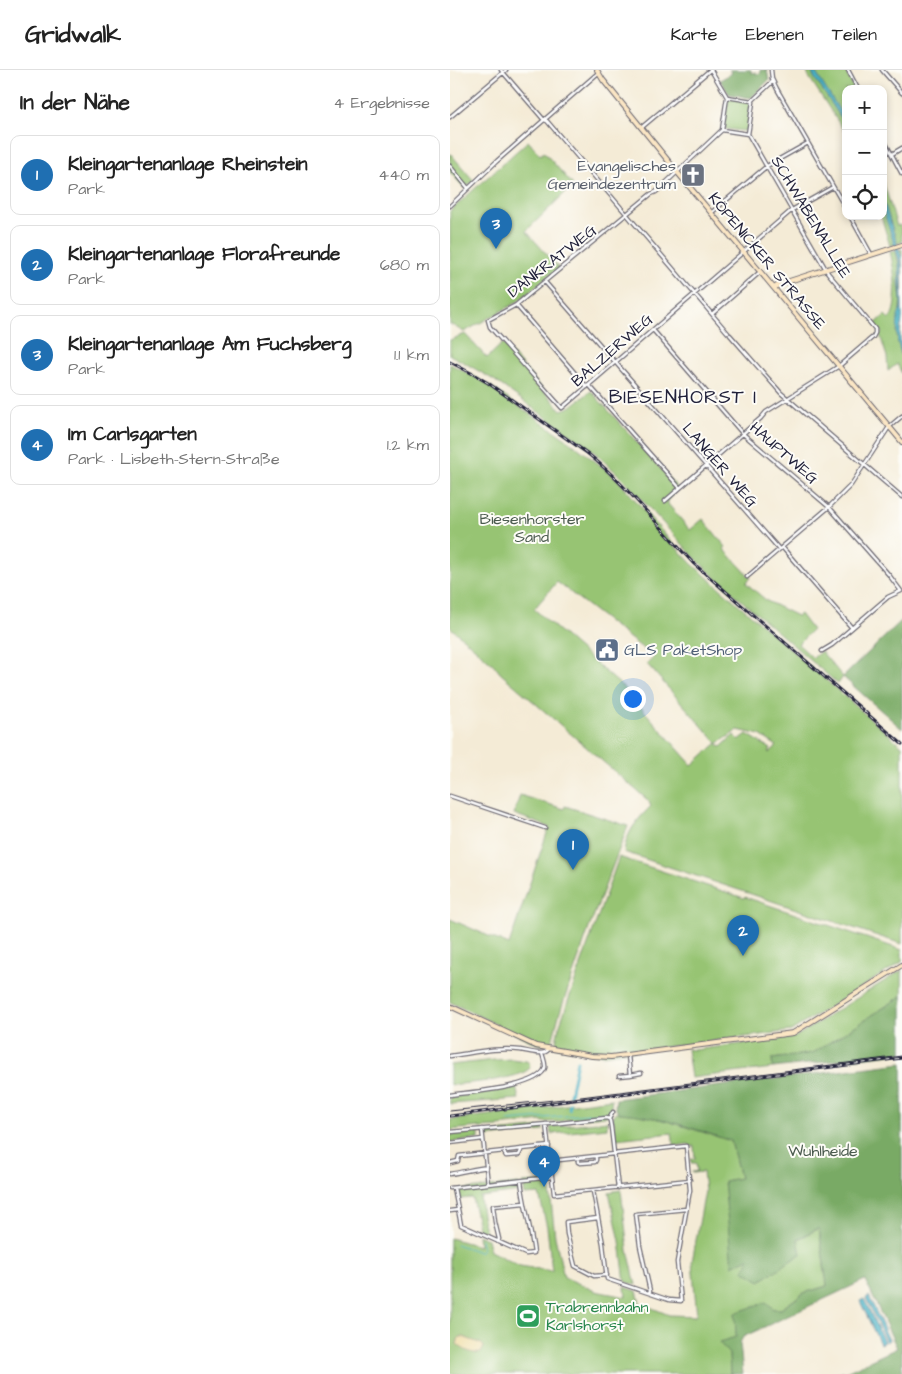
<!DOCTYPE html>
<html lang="de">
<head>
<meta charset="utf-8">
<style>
	:root { --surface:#fff; --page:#f2f2f2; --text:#222; --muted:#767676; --line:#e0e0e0; --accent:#1f6fb2 }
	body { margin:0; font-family:"Architects Daughter",sans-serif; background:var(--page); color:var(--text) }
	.controls { position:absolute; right:15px; top:15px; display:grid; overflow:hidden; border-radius:10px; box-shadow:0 2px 8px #0003 }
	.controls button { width:45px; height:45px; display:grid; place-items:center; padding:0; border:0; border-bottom:1px solid var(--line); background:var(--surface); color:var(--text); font:25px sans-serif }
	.you { position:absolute; left:182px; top:628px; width:18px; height:18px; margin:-12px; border:4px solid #fff; border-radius:50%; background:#1a73e8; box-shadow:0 0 0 8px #1a73e833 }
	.badge { display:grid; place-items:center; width:32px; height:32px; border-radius:50%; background:var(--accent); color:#fff; font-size:16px; font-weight:700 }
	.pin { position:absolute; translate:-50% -41px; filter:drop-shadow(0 1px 2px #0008) }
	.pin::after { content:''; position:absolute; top:26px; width:18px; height:15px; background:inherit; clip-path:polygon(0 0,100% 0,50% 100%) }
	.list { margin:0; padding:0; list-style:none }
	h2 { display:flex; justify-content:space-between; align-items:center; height:65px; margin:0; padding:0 20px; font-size:21px }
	h2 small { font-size:16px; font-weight:400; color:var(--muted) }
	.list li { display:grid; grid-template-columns:32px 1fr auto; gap:15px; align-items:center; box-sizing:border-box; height:80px; margin:0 10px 10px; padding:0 10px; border:1px solid var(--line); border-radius:10px }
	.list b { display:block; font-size:19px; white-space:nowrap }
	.list p { margin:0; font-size:16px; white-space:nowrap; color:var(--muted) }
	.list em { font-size:16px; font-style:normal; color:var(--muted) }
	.icon { flex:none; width:28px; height:28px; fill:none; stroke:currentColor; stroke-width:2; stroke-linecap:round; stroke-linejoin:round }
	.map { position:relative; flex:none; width:452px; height:1304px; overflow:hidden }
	header { display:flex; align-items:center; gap:30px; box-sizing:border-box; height:70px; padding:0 25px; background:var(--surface); border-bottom:1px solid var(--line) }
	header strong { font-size:24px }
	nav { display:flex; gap:28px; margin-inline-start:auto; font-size:18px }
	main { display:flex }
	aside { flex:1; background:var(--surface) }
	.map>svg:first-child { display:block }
</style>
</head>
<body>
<header>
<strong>Gridwalk</strong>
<nav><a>Karte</a><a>Ebenen</a><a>Teilen</a></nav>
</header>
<main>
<aside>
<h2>In der Nähe<small>4 Ergebnisse</small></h2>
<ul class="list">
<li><span class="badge">1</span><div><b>Kleingartenanlage Rheinstein</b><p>Park</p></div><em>440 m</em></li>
<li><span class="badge">2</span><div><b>Kleingartenanlage Florafreunde</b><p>Park</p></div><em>680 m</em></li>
<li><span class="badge">3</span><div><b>Kleingartenanlage Am Fuchsberg</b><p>Park</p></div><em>1.1 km</em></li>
<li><span class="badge">4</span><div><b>Im Carlsgarten</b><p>Park · Lisbeth-Stern-Straße</p></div><em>1.2 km</em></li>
</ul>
</aside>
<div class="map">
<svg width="452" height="1304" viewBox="0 0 452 1304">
	<rect width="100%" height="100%" fill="#fdfcf7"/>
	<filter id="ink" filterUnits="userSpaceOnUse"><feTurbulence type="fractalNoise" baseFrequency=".02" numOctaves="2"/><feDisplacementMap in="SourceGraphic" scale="10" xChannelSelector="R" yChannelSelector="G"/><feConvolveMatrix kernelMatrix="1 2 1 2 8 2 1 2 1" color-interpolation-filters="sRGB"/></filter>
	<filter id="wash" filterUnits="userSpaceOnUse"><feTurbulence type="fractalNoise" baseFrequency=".0096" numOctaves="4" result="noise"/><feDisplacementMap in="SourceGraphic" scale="20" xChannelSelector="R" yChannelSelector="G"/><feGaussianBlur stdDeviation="1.12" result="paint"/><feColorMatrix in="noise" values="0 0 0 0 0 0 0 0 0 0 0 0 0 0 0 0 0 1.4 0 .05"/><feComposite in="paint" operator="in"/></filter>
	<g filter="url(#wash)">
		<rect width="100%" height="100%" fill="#f4ebd6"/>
		<path fill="#97c473" stroke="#5c7357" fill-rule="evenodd" d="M356 0H361L364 7 396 55V64L359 7Z
			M364 0H395L404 19H396V30L390 32 396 41V51Z
			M279 28 299 31 301 33 297 59 295 61 275 59 274 56 278 30Z
			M78 71 90 85 94 82 123 115 76 161 109 198 66 233 14 262 0 254V141Z
			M0 83 24 111 14 118 0 102Z
			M433 111 447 156 450 155 452 162V172L440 176 431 146H433V139L444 174 447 173 433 129Z
			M452 179V221V196L449 180 446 181 449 195V216L451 229 447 264 448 273 452 287V304L447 294 438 301 437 287 430 265 432 263 425 254 435 245 439 249C450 238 444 197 440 182Z
			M15 264 37 288 53 273 111 340 120 337 141 321 228 418 218 431V434L240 460 253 449 276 477 274 479 301 508 296 513 317 531 347 546 350 544 362 560 348 574 363 588 371 581 393 607 388 614 270 512 244 487 172 408 143 381 44 310 15 293 0 285V270Z
			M0 294 22 305 37 314 123 374 158 401 169 411 223 474 242 494 452 676V874L174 782C176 762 188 749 201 736L199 733 200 732 50 603 44 595 0 557ZM107 512 204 587 197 594 267 673 242 695 173 617 84 539ZM288 660 310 665 327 676 319 683 318 682 321 679 297 664 289 670 284 665 271 677 267 674Z
			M70 725 114 739 115 736 178 756 139 858 109 945 101 976 87 974 0 932V849L59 875 99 757 64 744Z
			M169 787 294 828 295 827 452 880V892L341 961 152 985 105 977 109 957Z
			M452 900V926L363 983 322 989 323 998 241 1008 237 979 244 980 345 967Z
			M62 989 76 991 79 992 80 998C69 1010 18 1013 0 1015V995L44 990Z
			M66 1017 69 1029 0 1034V1027L34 1023Z
			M162 1029 160 1043 157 1046 113 1050 112 1052H93L92 1051 48 1056V1057L29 1058V1057L0 1060V1050Z
			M166 1042 188 1044 217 1051 281 1071 290 1108 274 1111 275 1121 299 1188 347 1170 369 1158 377 1216 354 1223 331 1239H324L286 1267 279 1284 280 1304H0V1168L29 1176 28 1165 37 1169 40 1181 70 1196 102 1201 97 1157 89 1124 75 1125 73 1113 99 1111 105 1167 114 1207 145 1221 176 1227 175 1217 187 1221 190 1233 219 1245 247 1246 242 1192 255 1121 253 1102 242 1103V1102L247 1101 246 1093H241V1089H245L244 1076H240L239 1074 224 1076 222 1063 166 1069 163 1047Z
			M157 1051V1058L101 1064 100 1057Z
			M93 1057V1061L36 1067V1063Z
			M29 1062V1069L0 1072V1065Z
			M69 1114V1122L30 1127 33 1153 36 1163 28 1159 26 1144 22 1128 9 1129 8 1120Z
			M171 1120 178 1180 186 1215 175 1212 170 1171 159 1122Z"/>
		<path fill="#79aa65" stroke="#4e6650" d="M279 0H301V3L306 2V4L311 3 310 0H317L319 10 301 28 279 24 270 10 282 3Z
			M452 550V659L393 607Z
			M452 926V983L323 998 322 989 363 983Z
			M452 993V1304H386L393 1301 394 1303 447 1278 415 1210 293 1267 290 1273 293 1304H280L279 1284 269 1272 286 1267 285 1243 316 1232 324 1239H331L354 1223 377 1216 369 1158 348 1169 351 1184 310 1211 294 1201 299 1188 282 1196 274 1111 290 1108 281 1071C244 1059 207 1045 169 1043L165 1038 166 1029Z"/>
		<path fill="#eeda9e" stroke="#887e6c" d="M9 1267H13L32 1274 34 1277 31 1283C24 1285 11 1279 7 1274Z"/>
		<path fill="#48b2c6" stroke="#356a80" d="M361 0H364L396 51V55L364 7Z
			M433 129 451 186 452 248 450 263 452 287 448 273 447 264 448 247 451 237 449 189 433 139Z
			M419 1226 439 1270 436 1272 416 1228Z
			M414 1229 434 1272 430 1274 410 1231Z"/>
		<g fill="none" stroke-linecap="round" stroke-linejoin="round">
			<path stroke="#48b2c6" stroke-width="1" d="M58 1051 152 1043
				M6 1174 29 1182 32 1179 31 1169"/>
			<path stroke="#48b2c6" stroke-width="3" d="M120 1025 127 991
				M119 1039 120 1034"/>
		</g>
	</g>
	<g filter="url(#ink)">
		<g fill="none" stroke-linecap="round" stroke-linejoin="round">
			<defs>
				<path id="street" d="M51 0 94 50 97 51 278 263
					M261 0 277 27
					M321 0 322 9 327 19 396 139
					M398 0 408 19
					M432 0 452 23
					M277 27 302 31 303 32 298 64 272 60Z
					M302 31 323 11
					M0 47 56 0
					M191 58 260 0
					M272 60 206 122 201 124 66 235 38 250 40 257 112 338 342 140 383 117
					M433 68 452 104
					M442 84 452 78
					M0 96 18 118
					M0 136 47 91 148 3
					M261 143 317 96 358 73
					M400 146 421 184
					M95 212 329 479
					M66 235 137 317
					M262 244 310 202
					M203 260 292 363 379 437 439 505 451 521
					M280 265 331 323 452 427
					M139 315 230 418
					M215 431 311 348 316 342 389 296 423 267 425 263V259L378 203 298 64
					M332 477 402 558
					M297 507 379 437 401 415 439 357 452 346
					M372 581 382 575 438 527 451 521
					M0 726 95 758
					M0 986C23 983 47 977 70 980 79 981 93 987 99 979
					M180 1005 191 1003
					M169 1006 180 1005 178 985
					M0 1025C19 1022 88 1018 95 998 96 993 93 988 92 983
					M159 1049 160 1051 161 1057 168 1118
					M96 1054 104 1124 240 1110
					M32 1059 38 1114
					M0 1062 110 1053 156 1048 159 1049 163 1042
					M0 1073 33 1069
					M53 1081 56 1086 69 1085 71 1081V1079
					M128 1088V1092L130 1093 145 1092 146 1090V1086
					M100 1091 236 1076 240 1120 227 1192 231 1231 219 1230 157 1209 153 1174 143 1121
					M0 1093 8 1091 9 1086 99 1076
					M0 1104C12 1102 24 1099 37 1097
					M0 1118 102 1107
					M4 1118 11 1155 76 1184 84 1183C81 1159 74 1135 71 1111
					M0 1141 8 1140
					M148 1148 116 1152 117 1164 125 1196 144 1206 157 1205
					M48 1172 49 1169 45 1152 43 1136 74 1133
					M199 1223 200 1221 190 1176 186 1144 236 1139"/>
				<path id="secondary" d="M147 0 153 10 228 103 452 372
					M324 218 330 214 452 175
					M0 936 86 976 142 986 161 987 343 963 452 895"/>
			</defs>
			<use href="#street" stroke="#6c6871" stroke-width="5"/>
			<use href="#secondary" stroke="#6c6871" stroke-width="6"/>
			<use href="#street" stroke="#fff" stroke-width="2.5"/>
			<use href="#secondary" stroke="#fbe6c4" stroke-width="4"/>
			<path stroke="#22223b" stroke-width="1" d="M0 1041 123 1028 452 986"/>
			<defs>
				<path id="rail" d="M0 292 23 304 38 313 137 383C177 415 208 456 243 493L452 674
					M0 1046 452 988"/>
			</defs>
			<use href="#rail" stroke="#22223b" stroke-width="3"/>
			<use href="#rail" stroke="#fdfcf7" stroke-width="1" stroke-dasharray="4" stroke-linecap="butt"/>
		</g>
	</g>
	<defs>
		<symbol id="church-square" viewBox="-11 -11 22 22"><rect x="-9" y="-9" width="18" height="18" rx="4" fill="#6b7280" stroke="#fdfcf7"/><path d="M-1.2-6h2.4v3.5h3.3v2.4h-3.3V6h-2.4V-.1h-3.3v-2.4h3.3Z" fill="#fff"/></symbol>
		<symbol id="civic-square" viewBox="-11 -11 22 22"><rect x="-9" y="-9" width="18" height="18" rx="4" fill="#5c6f8a" stroke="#fdfcf7"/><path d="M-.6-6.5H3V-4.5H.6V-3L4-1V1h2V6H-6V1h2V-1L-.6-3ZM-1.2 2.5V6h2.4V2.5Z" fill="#fff"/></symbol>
		<symbol id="stadium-square" viewBox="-11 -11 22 22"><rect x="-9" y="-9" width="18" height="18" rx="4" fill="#2e9e5b" stroke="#fdfcf7"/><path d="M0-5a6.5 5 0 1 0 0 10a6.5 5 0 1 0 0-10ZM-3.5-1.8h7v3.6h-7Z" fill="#fff"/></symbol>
	</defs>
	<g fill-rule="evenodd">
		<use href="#church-square" x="229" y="91" width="28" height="28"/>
		<use href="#civic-square" x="143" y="566" width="28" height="28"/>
		<use href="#stadium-square" x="64" y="1232" width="28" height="28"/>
	</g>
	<g text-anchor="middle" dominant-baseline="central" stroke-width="4" stroke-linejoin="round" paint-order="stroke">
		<g font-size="16" fill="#5b616d" stroke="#fdfcf7" text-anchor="end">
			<text x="226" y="96">Evangelisches<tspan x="226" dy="18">Gemeindezentrum</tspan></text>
		</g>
		<g font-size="16" fill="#22223b" stroke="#fdfcf7">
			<text transform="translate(361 147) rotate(59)">SCHWABENALLEE</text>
			<text transform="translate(102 191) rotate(-38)">DANKRATWEG</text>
			<text transform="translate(317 191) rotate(50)">KÖPENICKER STRASSE</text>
			<text transform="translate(162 280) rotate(-41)">BALZERWEG</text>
			<text transform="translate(334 383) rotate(41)">HAUPTWEG</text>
			<text transform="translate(270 395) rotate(49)">LANGER WEG</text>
		</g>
		<g font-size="16" fill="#4b5b4f" stroke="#fdfcf7">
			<text x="82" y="449">Biesenhorster<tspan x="82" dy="18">Sand</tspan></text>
			<text x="373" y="1081">Wuhlheide</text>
		</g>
		<g font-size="16" fill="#4e5e75" stroke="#fdfcf7" text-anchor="start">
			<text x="174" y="580">GLS PaketShop</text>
		</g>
		<g font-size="16" fill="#27864d" stroke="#fdfcf7" text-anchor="start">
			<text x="96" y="1237">Trabrennbahn<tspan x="96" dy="18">Karlshorst</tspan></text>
		</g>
		<g font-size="19" letter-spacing="1" fill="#22223b" stroke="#fdfcf7">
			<text x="233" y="327">BIESENHORST I</text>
		</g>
	</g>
</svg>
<div class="controls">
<button>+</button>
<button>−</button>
<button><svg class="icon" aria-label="locate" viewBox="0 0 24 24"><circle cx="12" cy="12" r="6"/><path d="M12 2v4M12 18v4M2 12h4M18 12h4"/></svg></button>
</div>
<div class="you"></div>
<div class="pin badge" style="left:123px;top:800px">1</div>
<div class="pin badge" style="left:293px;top:886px">2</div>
<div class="pin badge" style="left:46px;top:179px">3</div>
<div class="pin badge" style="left:94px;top:1117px">4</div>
</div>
</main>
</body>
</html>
